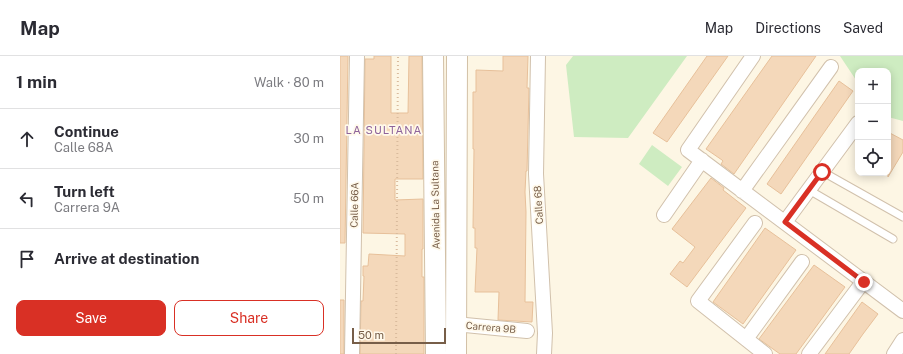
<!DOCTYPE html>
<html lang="en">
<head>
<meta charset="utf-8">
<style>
	:root { --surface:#fff; --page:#f2f2f3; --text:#2b2b33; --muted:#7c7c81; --line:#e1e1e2; --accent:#d93025 }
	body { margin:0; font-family:"Public Sans",sans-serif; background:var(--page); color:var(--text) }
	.controls { position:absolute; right:12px; top:12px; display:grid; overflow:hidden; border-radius:8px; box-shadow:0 2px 10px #0003 }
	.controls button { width:36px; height:36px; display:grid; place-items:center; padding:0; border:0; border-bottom:1px solid var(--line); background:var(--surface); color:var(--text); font:20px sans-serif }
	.scale { position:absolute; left:12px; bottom:10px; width:94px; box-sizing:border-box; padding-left:4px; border:2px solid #775e48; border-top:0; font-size:11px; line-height:14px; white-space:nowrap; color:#775e48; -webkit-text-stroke:3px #fff9eb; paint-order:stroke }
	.stop { position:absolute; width:12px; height:12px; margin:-9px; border:3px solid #d93025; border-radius:50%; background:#fff }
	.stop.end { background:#d93025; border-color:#fff; box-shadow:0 1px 4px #0008 }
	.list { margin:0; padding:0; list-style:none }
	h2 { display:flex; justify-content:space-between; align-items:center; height:52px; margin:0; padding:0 16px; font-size:17px }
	h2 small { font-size:13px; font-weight:400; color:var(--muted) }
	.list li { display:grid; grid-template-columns:26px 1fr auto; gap:12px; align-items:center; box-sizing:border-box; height:60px; padding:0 16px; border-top:1px solid var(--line) }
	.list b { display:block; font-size:15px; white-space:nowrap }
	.list p { margin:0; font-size:13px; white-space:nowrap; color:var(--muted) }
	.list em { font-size:13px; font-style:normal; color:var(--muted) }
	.actions { display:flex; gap:8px; padding:12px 16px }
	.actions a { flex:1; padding:9px 0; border:1px solid var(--accent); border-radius:8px; text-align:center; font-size:14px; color:var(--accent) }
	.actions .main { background:var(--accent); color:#fff }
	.icon { flex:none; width:22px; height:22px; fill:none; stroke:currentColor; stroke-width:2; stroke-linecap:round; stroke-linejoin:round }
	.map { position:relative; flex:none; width:563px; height:298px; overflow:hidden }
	header { display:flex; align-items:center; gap:24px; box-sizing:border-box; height:56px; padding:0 20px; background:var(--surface); border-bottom:1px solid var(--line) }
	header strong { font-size:19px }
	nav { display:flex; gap:22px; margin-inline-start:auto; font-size:14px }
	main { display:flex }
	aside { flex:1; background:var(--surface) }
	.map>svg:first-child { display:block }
</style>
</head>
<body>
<header>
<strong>Map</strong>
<nav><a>Map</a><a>Directions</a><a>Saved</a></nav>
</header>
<main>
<aside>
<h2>1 min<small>Walk · 80 m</small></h2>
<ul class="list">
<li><svg class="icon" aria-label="ahead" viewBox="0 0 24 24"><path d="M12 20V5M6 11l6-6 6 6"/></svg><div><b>Continue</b><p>Calle 68A</p></div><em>30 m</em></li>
<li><svg class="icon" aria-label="left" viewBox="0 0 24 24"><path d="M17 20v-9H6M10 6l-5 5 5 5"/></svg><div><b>Turn left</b><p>Carrera 9A</p></div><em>50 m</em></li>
<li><svg class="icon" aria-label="arrive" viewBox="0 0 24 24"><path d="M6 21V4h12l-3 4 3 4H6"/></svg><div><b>Arrive at destination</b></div></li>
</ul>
<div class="actions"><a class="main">Save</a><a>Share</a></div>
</aside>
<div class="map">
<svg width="563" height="298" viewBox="0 0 563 298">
	<rect width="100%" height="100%" fill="#fdf6e4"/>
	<path fill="#ceecc1" d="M233 0H347L288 82 234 81 226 9Z
		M500 0H563V65L548 61V15H518V27Z
		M312 89 342 111 328 130 299 108Z"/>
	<path fill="#f4d8ba" stroke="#e7c09a" d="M0 0H8L5 187H0Z
		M34 0H51V57H68L69 0H82L83 123H55V144L83 143V193H82V221H84V298H20L21 245H23L24 220H23V210H28L29 198 65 200V178L23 177 25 3H34Z
		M163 0H188L187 32H189L187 115H186L185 136 186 156 185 246H193L192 266 158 264 159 236H135L137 192H135V172H133L134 93H133V36H136V14L163 15Z
		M367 0H388L327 86 313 77Z
		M432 0H476L394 118 381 108 383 105 382 104 366 93Z
		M499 25 513 35 441 138 427 128Z
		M548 76 563 84V96L548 121Z
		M371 122 384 132 383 134 406 152 347 231 330 218 340 205 343 207 355 191 332 173Z
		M425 172 456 194 403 268 373 246Z
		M474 209 505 231 456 298H440L419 283Z
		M0 244H4V298H0Z
		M522 246 538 258 523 278 509 298H485Z"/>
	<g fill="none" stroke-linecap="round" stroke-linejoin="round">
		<defs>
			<path id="lane" d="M483 116 563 161
				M469 134 553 183"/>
			<path id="street" d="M198 0 196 118 205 277 204 298
				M413 0 348 94 563 255
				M402 135 491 11
				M324 159 362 104
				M445 166 518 67
				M415 167 358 245 425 298
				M115 268 187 275
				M406 283 462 206
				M12 298 17 0
				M469 298 523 226
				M554 298 563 284"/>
			<path id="secondary" d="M93 0 96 298
				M116 298 117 0"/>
		</defs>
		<use href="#lane" stroke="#d1c1ac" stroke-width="9"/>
		<use href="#street" stroke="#d1c1ac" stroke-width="16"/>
		<use href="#secondary" stroke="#d2c0a6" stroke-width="22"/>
		<path stroke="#d9bb9d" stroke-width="2" stroke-dasharray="1 3" stroke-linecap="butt" d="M56 298 58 0"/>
		<use href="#lane" stroke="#fff" stroke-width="7"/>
		<use href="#street" stroke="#fff" stroke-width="14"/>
		<use href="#secondary" stroke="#fff" stroke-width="20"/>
	</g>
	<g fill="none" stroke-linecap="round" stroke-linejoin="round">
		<path stroke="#d93025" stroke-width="5" d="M482 116 445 166 524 226"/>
	</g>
	<g text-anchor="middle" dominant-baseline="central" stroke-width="3.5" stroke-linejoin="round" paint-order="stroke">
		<g font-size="10" fill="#775e48" stroke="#fff9eb">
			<text transform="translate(14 149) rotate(-89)">Calle 66A</text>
			<text transform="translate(95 149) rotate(-91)">Avenida La Sultana</text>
			<text transform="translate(198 149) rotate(-93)">Calle 68</text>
			<text transform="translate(151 271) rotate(5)">Carrera 9B</text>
		</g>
		<g font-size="11" letter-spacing="1" fill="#8e639b" stroke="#fff9eb">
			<text x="44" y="74">LA SULTANA</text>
		</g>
	</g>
</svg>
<div class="controls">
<button>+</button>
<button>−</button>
<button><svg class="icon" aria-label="locate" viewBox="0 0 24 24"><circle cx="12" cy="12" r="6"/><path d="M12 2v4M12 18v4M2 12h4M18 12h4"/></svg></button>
</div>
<div class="scale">50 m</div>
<div class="stop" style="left:482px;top:116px"></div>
<div class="stop end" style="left:524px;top:226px"></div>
</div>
</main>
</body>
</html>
